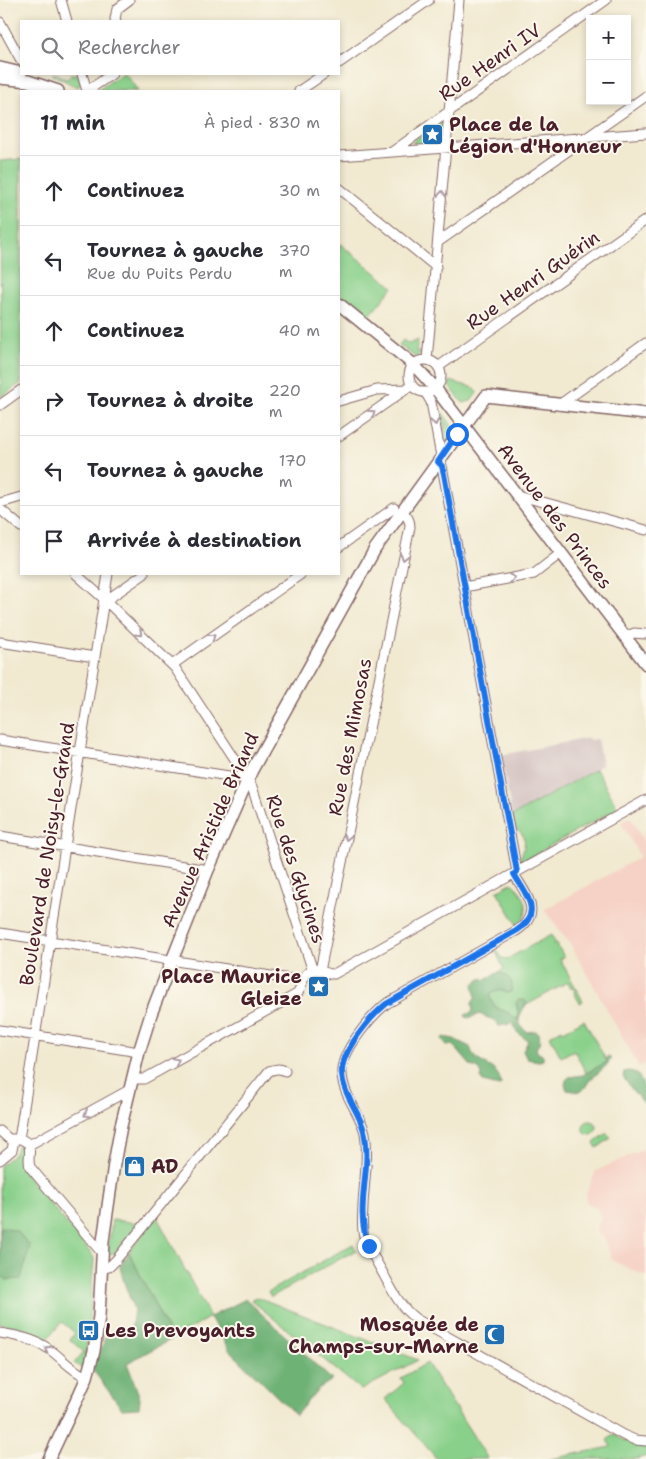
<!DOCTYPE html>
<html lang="fr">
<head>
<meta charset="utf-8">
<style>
	:root { --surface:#fff; --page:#f7f7f7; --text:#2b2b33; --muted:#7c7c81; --line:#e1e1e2 }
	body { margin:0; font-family:"Shantell Sans",sans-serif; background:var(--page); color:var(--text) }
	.controls { position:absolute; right:15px; top:15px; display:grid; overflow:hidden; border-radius:0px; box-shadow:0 2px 8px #0003 }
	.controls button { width:45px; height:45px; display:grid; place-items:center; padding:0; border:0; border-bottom:1px solid var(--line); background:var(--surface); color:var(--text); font:25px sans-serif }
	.stop { position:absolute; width:15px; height:15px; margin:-11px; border:4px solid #1a73e8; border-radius:50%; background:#fff }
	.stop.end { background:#1a73e8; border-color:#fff; box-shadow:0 1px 5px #0008 }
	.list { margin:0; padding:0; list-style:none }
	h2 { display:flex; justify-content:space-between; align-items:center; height:65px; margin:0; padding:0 20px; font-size:21px }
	h2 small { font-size:16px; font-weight:400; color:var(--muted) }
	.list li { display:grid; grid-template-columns:32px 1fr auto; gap:15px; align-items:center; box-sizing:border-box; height:70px; padding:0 20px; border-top:1px solid var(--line) }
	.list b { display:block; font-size:19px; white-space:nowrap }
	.list p { margin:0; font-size:16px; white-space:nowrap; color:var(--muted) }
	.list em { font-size:16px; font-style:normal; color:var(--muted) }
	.icon { flex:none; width:28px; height:28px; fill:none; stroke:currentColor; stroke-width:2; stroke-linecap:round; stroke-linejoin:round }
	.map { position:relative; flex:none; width:646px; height:1459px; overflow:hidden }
	.search { position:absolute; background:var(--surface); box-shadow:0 2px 8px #0003; left:20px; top:20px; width:320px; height:55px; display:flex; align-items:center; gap:12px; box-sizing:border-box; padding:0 18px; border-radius:0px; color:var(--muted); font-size:19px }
	.panel { position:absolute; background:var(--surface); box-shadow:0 2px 8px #0003; left:20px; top:90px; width:320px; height:485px; border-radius:0px }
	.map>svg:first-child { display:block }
</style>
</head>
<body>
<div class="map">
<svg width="646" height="1459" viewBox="0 0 646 1459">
	<rect width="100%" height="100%" fill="#fbf7ec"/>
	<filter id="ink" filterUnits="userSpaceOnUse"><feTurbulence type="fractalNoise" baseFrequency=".02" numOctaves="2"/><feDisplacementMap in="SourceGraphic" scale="10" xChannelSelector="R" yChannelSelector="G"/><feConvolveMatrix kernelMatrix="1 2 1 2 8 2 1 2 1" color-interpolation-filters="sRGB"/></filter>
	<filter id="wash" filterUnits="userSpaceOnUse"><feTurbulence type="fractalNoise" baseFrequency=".0096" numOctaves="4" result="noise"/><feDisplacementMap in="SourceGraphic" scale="20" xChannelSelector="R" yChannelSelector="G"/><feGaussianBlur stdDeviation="1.12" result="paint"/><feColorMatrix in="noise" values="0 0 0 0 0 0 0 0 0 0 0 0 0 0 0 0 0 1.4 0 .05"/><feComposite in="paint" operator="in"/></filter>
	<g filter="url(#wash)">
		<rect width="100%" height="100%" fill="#f1e9d0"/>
		<path fill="#f6d1c5" d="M630 817 646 844V1063L639 1067 571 945 544 910 640 857 621 822Z
			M644 1149 646 1150V1276L613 1261 604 1237 597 1233 596 1229 601 1218 597 1208 587 1203 585 1196 596 1171Z"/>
		<path fill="#d1bfbf" d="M589 738V740L597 739 602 765 512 816 501 755Z"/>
		<path fill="#89d08a" stroke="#6a785a" d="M51 74H57L66 79 71 76 70 74H78L81 84 77 87Z
			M121 74H126L138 91H97Z
			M442 121H444L443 144 415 146 413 142 414 140Z
			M21 159V383L1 397 0 161Z
			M339 243 393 287 367 319 339 294Z
			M403 340 409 344 418 340 416 352H423V354L415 357 399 345Z
			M450 381 475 388 477 393 471 401 463 403 449 386Z
			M438 407 451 424V430L453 431 443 446 440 435 446 436 447 433H445V430L439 429 438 426 445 428 446 425H443L444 422 437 421V419L443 420 444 417H442V414L436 413 435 408Z
			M596 769 618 808 523 861 520 860C524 846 530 836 514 828L512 816Z
			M511 883C526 893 533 914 517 925L497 891Z
			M551 935 555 942 552 944 553 945 556 943 564 957 560 959 583 1001 580 1003 574 993 575 989 571 988 568 982 525 1006 526 1003 518 1000 516 1003C516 1010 521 1013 518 1020 514 1018 511 1014 507 1013 498 1009 493 1006 490 996L492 993 501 990 507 993 510 992C515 981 508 976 499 972L504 969 495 950H497L502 958 507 959Z
			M584 1020 607 1062 586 1073 574 1050 561 1057 550 1036 562 1029 563 1031Z
			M583 1128a7 7 0 1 1 14 0a7 7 0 1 1-14 0Z
			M607 1133 611 1138 597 1148 594 1143Z
			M21 1143C29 1150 22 1162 24 1172L93 1256 94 1260 87 1344 84 1366 81 1368 74 1363 84 1352 70 1340 75 1333 62 1322 47 1339 23 1333V1327L0 1324V1166L15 1153 18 1144Z
			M157 1217 210 1317 172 1339 129 1252Z
			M112 1220 139 1223 114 1254 108 1252Z
			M353 1244 356 1250 271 1297 268 1292Z
			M257 1297 418 1360 361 1390 251 1300Z
			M427 1363 488 1459H437L385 1399 404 1383 401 1378Z
			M614 1435C625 1441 634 1445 646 1445V1456L637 1459H550L611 1447 607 1440Z"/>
		<path fill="#6eb276" stroke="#5c6850" d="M499 972C508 976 515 981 511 992L507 993 501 990 492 993 490 996C494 1011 501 1008 511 1014 513 1016 515 1018 517 1020L519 1014 516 1003 518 1000H525L527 1003C520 1014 514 1023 527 1032L535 1031 539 1033 540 1041 536 1049 538 1053 543 1055V1060L539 1061 527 1059 523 1051 528 1041 517 1032 513 1023 499 1026C493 1016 488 1020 480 1014L468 1018 466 1017 465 1015 473 1012 472 1003 476 997C473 986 470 984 483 978L485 980Z
			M443 1037 454 1039 470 1047C470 1047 472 1053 473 1054 480 1066 500 1065 501 1085L499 1086 483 1082 481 1079 482 1074 479 1069 471 1066 453 1045H447L442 1039Z
			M607 1057H609L611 1059C606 1068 598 1072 591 1079 586 1084 586 1089 580 1092L567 1090 565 1085 566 1080 569 1077 583 1075 607 1062 606 1059Z
			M628 1071 634 1072 638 1075 646 1091V1105L633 1091 623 1077 624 1072Z
			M4 1227 17 1231 30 1246 21 1279 7 1280 0 1275V1228Z
			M129 1252 172 1339 127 1363 140 1398 139 1408 122 1409 90 1366 103 1345 105 1337 131 1330 134 1310 123 1279 120 1267Z
			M246 1299 332 1380 318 1389 296 1415 229 1350 210 1317Z"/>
	</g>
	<g filter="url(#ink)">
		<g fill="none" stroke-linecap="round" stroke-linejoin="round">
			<defs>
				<path id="street" d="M61 0 67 21
					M116 21 115 19 117 9 129 0
					M0 22 21 60
					M339 63 429 0
					M82 74 87 91
					M87 91 112 74
					M299 91 324 74
					M392 152 606 0
					M339 156 646 133
					M339 188 436 267
					M438 242 646 96
					M427 360 459 0
					M409 376a16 16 0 1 1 32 0a16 16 0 1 1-32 0Z
					M438 367 646 220
					M423 392 427 395 431 402 440 451 444 453
					M339 401 377 390 406 389
					M0 405 21 390
					M559 405 646 343
					M339 436 412 385
					M438 462 442 466 517 872
					M517 495 646 530
					M0 503 21 497
					M0 509 21 527
					M339 547 394 508
					M76 574 104 599 175 668 248 779 252 787 313 971
					M464 587 534 574 561 553
					M104 599 111 597 144 574
					M625 637 634 633 646 634
					M0 642 95 657
					M172 665 301 574
					M0 740 248 779
					M0 836 208 870
					M514 874C526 895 544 913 516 931L386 1004C370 1017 344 1049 342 1069 340 1093 360 1111 365 1133 369 1156 364 1182 363 1205 363 1215 361 1226 364 1236 369 1250 378 1264 385 1277 393 1292 401 1308 416 1319L623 1435 635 1440 646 1441
					M0 933 296 980 303 979
					M320 971 410 527C410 520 408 517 402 512
					M0 1030 139 1052
					M132 1079H144L297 994C304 986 301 968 319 970 324 971 328 975 334 974L646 800
					M0 1131 9 1139H21L28 1143C32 1151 27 1158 30 1167L102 1253
					M19 1139 108 574
					M29 1145 129 1090
					M0 1160 12 1150 14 1140
					M101 1269 109 1267 116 1260 269 1071C275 1069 279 1068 285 1071
					M0 1333C18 1336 34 1339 49 1349 62 1358 72 1371 87 1377"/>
				<path id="secondary" d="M0 68 21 73
					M0 78 28 81 58 91
					M339 304 414 365 435 388 646 664
					M49 1459 79 1395 87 1377 94 1351 99 1316 103 1241 114 1164 121 1126 139 1052 151 1014 165 978 208 870 252 770 375 549 486 396 646 414"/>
			</defs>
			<use href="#street" stroke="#846665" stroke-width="11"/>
			<use href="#secondary" stroke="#846665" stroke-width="14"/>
			<use href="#street" stroke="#fff" stroke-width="9"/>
			<use href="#secondary" stroke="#fff" stroke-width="11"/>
		</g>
		<defs><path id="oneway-chevron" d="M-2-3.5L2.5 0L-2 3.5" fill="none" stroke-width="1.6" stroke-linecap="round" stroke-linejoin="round" transform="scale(1.25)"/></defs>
		<g stroke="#ae9aa0">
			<use href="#oneway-chevron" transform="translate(442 194) rotate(-85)"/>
			<use href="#oneway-chevron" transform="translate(372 413) rotate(-35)"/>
			<use href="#oneway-chevron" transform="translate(435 422) rotate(80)"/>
			<use href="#oneway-chevron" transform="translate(404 557) rotate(102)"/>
			<use href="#oneway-chevron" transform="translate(512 578) rotate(-11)"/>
			<use href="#oneway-chevron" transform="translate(139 633) rotate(44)"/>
			<use href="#oneway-chevron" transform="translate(212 637) rotate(-35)"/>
			<use href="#oneway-chevron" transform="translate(347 837) rotate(101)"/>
			<use href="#oneway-chevron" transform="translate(176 1061) rotate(-29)"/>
			<use href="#oneway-chevron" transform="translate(87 1114) rotate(151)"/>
			<use href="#oneway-chevron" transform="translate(48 1349) rotate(-146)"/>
		</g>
	</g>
	<g fill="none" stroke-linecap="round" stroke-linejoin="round" filter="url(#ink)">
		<path stroke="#1a73e8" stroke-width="6" d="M369 1246C353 1209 373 1169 364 1131 359 1110 341 1093 342 1070 343 1050 370 1017 386 1004L516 931C544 913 526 895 514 874L517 872 444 474 442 466 438 462 457 434"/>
	</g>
	<defs>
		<symbol id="sight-square" viewBox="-11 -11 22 22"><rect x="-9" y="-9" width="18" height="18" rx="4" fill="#1f6fb2" stroke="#fbf7ec"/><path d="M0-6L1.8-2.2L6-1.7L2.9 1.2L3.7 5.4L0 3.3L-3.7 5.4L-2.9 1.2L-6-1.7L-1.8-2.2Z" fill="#fff"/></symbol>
		<symbol id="shop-square" viewBox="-11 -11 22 22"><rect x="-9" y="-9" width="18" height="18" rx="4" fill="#1f6fb2" stroke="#fbf7ec"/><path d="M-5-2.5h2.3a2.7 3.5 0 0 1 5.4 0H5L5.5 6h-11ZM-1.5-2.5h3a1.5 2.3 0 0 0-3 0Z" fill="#fff"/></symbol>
		<symbol id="bus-square" viewBox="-11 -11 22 22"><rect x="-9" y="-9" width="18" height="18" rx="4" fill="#1f6fb2" stroke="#fbf7ec"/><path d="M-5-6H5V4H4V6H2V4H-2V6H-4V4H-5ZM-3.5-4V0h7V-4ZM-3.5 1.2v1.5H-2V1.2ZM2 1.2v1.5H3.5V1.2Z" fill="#fff"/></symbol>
		<symbol id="mosque-square" viewBox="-11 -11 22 22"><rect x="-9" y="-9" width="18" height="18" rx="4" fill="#1f6fb2" stroke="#fbf7ec"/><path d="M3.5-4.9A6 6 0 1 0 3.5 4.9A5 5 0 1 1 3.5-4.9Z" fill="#fff"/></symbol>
	</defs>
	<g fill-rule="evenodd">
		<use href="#sight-square" x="420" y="122" width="25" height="25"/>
		<use href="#sight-square" x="306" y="974" width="25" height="25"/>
		<use href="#shop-square" x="122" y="1154" width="25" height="25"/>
		<use href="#bus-square" x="76" y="1318" width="25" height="25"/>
		<use href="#mosque-square" x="482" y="1322" width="25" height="25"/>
	</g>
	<g text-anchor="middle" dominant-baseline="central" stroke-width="4" stroke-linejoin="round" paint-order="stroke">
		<g font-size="19" fill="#4a1f2b" stroke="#fbf7ec">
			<text transform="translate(490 62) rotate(-35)">Rue Henri IV</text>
			<text transform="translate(533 280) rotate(-35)">Rue Henri Guérin</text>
			<text transform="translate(555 516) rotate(53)">Avenue des Princes</text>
			<text transform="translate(350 737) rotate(-79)">Rue des Mimosas</text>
			<text transform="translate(210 830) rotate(-66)">Avenue Aristide Briand</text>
			<text transform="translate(47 854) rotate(-81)">Boulevard de Noisy-le-Grand</text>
			<text transform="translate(296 869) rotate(72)">Rue des Glycines</text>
		</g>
		<g font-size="19" font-weight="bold" fill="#4a1f2b" stroke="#fbf7ec" text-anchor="start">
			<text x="449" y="124">Place de la<tspan x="449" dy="22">Légion d'Honneur</tspan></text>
			<text x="302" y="976" text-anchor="end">Place Maurice<tspan x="302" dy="22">Gleize</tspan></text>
			<text x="151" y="1166">AD</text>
			<text x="479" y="1324" text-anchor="end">Mosquée de<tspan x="479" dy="22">Champs-sur-Marne</tspan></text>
			<text x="105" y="1330">Les Prevoyants</text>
		</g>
	</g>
</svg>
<div class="controls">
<button>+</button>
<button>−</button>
</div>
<div class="stop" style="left:457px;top:434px"></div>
<div class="stop end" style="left:369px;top:1246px"></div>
<div class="search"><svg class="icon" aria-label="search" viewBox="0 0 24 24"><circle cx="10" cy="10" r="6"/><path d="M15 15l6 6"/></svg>Rechercher</div>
<section class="panel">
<h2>11 min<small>À pied · 830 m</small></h2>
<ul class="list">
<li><svg class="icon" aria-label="ahead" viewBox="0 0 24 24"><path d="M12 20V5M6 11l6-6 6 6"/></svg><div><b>Continuez</b></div><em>30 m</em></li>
<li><svg class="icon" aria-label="left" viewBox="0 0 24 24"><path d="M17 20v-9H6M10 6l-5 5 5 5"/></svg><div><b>Tournez à gauche</b><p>Rue du Puits Perdu</p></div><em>370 m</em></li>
<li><svg class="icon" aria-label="ahead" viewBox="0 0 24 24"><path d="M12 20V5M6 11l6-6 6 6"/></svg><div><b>Continuez</b></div><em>40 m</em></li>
<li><svg class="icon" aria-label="right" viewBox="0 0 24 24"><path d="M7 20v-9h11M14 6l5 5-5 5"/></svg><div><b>Tournez à droite</b></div><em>220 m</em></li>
<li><svg class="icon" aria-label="left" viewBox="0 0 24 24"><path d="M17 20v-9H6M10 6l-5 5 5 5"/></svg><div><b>Tournez à gauche</b></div><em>170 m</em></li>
<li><svg class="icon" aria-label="arrive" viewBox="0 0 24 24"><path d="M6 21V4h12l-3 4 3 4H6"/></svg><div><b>Arrivée à destination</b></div></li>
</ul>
</section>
</div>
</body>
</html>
